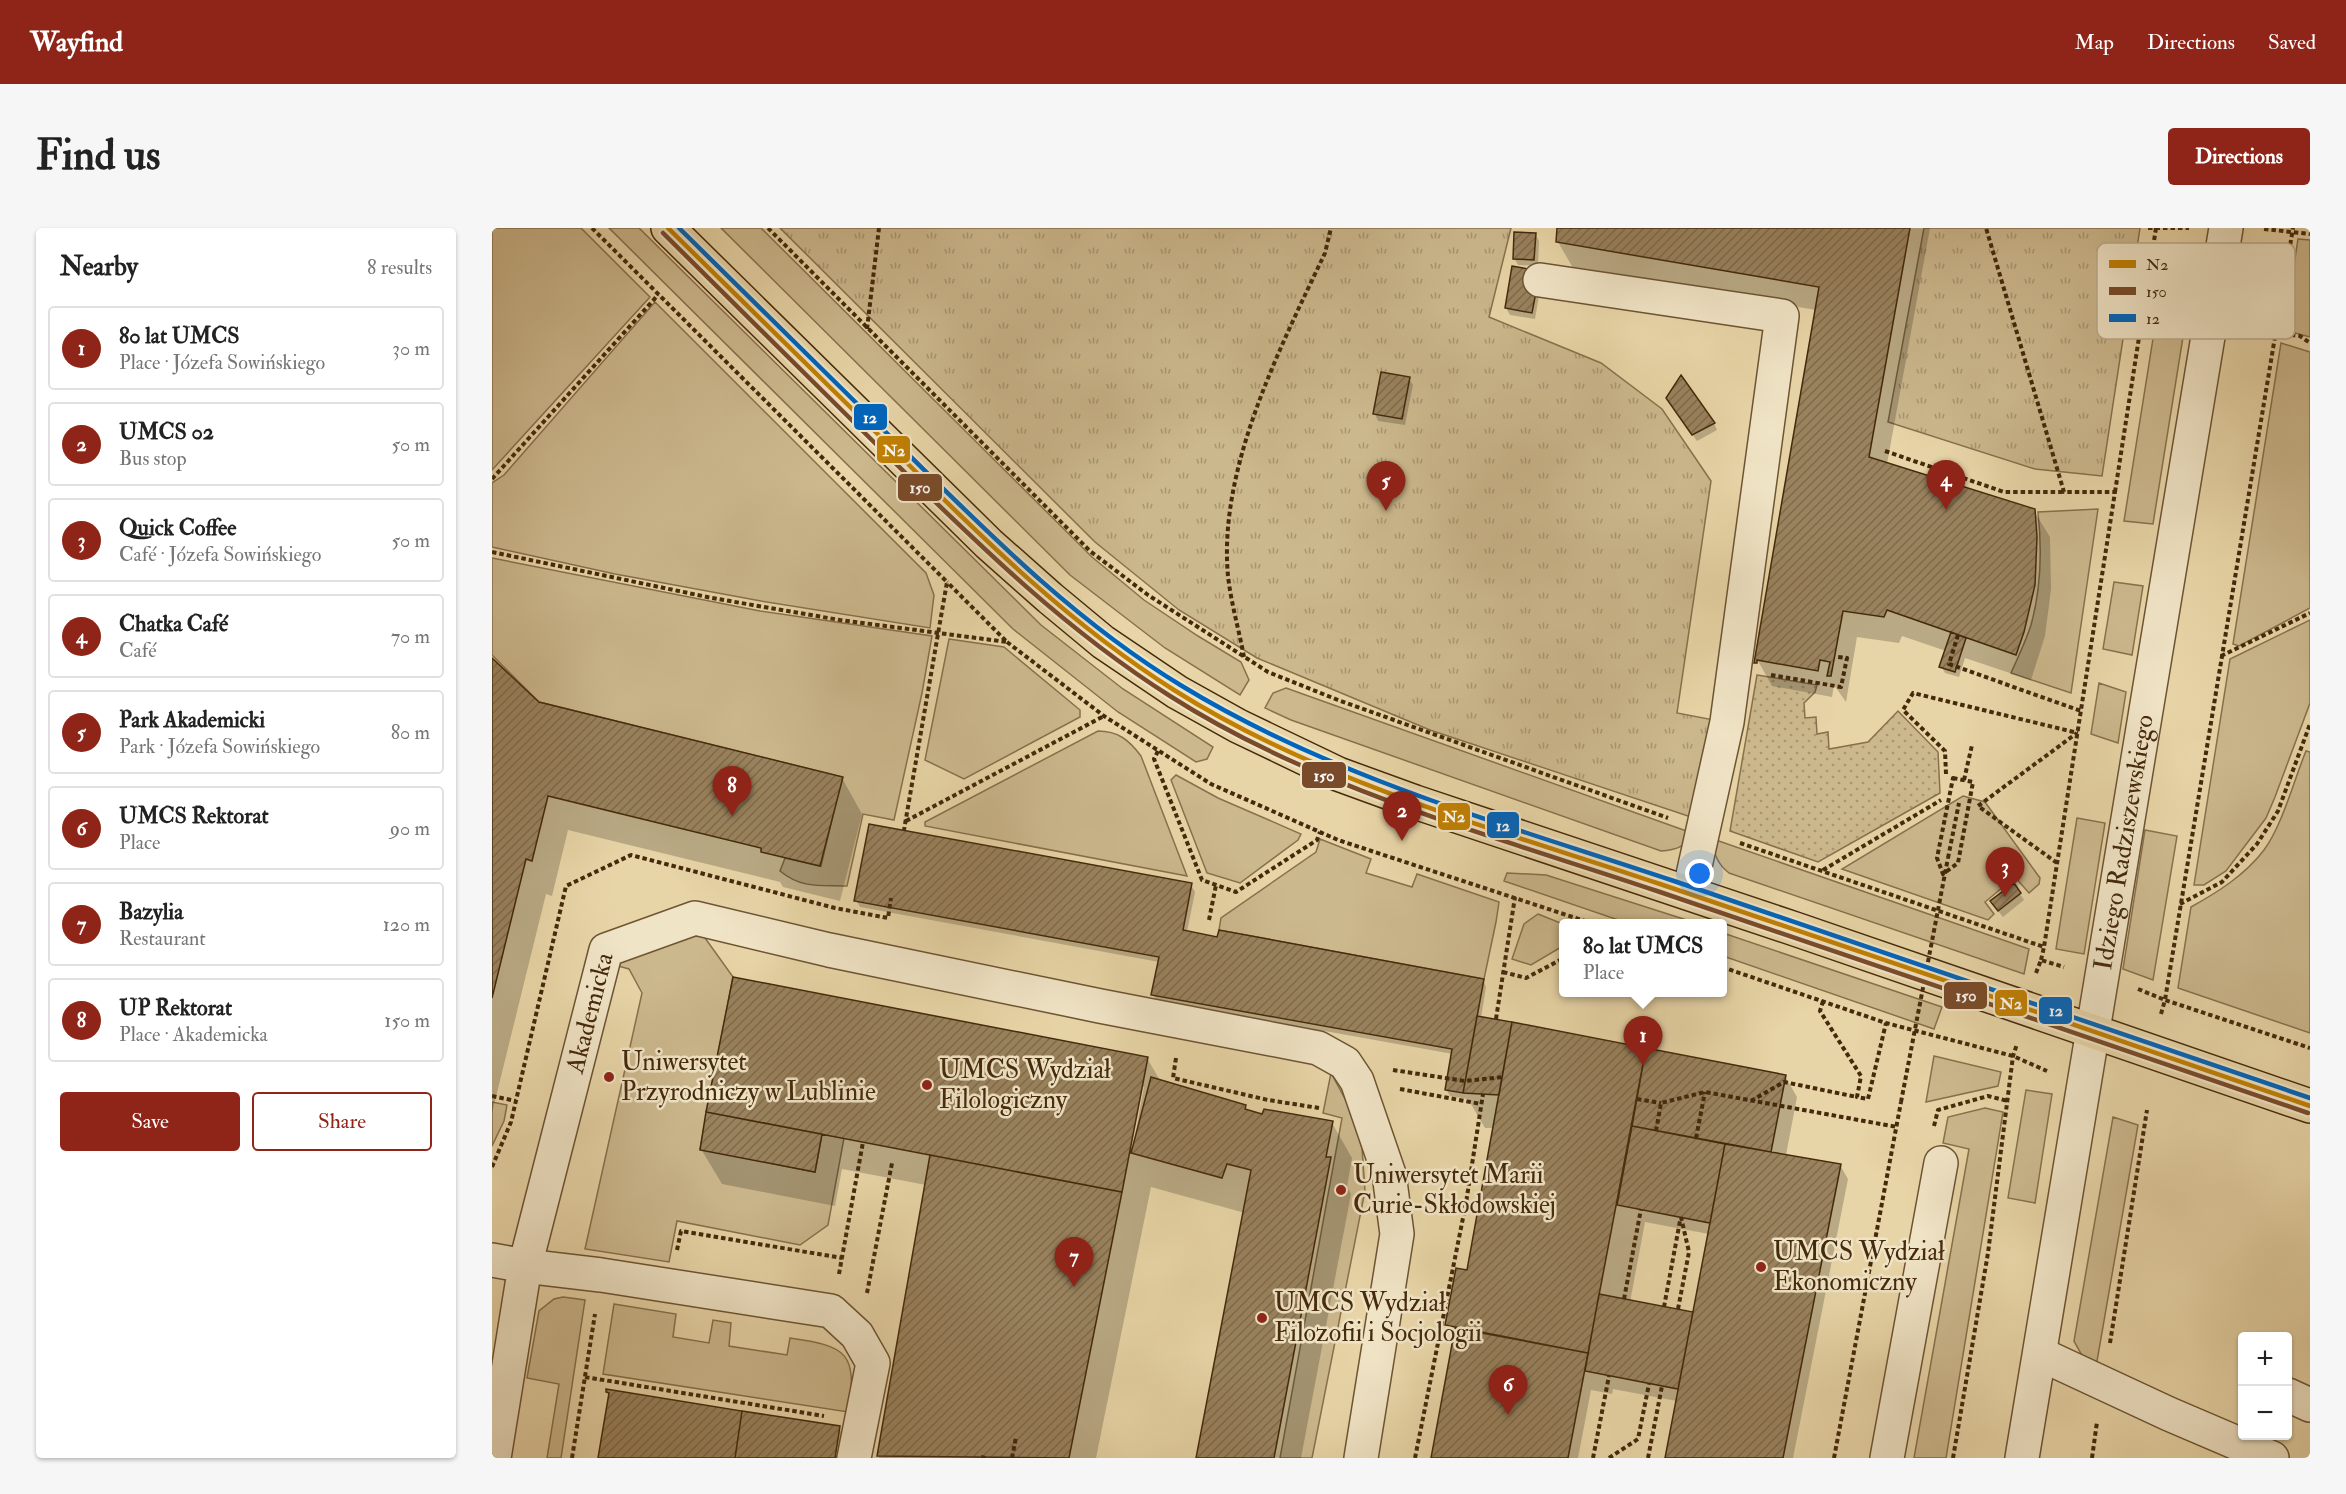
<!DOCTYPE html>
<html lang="en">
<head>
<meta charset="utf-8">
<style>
	:root { --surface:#fff; --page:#f6f6f6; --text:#222; --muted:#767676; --line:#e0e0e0; --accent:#8f2418 }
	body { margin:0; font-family:"IM FELL Double Pica",serif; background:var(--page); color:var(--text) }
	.controls { position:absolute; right:18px; bottom:18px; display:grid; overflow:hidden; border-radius:6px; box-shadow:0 2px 4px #0004 }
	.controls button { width:54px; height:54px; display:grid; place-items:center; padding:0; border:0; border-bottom:2px solid var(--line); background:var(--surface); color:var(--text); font:30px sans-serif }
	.you { position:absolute; left:1208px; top:646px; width:21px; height:21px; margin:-15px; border:4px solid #fff; border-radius:50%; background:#1a73e8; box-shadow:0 0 0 9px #1a73e833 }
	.badge { display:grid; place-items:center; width:39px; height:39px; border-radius:50%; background:var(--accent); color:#fff; font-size:20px; font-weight:700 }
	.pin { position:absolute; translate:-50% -50px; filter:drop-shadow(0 2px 3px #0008) }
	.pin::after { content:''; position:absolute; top:32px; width:21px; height:18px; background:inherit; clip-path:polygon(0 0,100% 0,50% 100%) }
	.popup { position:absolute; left:1067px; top:691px; width:168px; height:78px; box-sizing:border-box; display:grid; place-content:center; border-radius:6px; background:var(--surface); filter:drop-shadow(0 2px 4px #0005); font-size:20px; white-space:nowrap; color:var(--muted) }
	.popup b { font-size:22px; color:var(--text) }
	.popup::after { content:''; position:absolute; left:50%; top:100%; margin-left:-12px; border:12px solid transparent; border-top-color:var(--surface) }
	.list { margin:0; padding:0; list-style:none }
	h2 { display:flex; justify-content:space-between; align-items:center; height:78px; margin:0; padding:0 24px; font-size:26px }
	h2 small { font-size:20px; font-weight:400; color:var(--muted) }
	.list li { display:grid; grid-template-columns:39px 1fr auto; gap:18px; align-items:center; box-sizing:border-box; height:84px; margin:0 12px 12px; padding:0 12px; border:2px solid var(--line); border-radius:6px }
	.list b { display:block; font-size:22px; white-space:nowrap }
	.list p { margin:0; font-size:20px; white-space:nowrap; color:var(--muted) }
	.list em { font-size:20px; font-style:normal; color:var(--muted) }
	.actions { display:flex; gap:12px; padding:18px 24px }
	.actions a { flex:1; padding:14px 0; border:2px solid var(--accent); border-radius:6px; text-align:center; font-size:21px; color:var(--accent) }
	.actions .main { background:var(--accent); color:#fff }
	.map { position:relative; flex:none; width:1818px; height:1230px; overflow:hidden; border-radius:6px }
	header { display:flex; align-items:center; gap:36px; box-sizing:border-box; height:84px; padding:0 30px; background:var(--accent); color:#fff }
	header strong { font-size:28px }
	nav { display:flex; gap:33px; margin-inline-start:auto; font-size:21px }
	.intro { display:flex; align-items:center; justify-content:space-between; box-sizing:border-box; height:144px; padding:0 36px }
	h1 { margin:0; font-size:42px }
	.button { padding:15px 27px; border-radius:6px; background:var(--accent); color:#fff; font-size:21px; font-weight:700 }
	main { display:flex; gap:36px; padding:0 36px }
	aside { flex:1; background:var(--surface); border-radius:6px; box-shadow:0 2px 4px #0004 }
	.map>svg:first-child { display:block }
</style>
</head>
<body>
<header>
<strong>Wayfind</strong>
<nav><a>Map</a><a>Directions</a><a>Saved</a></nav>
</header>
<div class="intro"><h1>Find us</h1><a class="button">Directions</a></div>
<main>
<aside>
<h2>Nearby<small>8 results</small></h2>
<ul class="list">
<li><span class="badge">1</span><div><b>80 lat UMCS</b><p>Place · Józefa Sowińskiego</p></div><em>30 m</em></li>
<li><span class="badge">2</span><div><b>UMCS 02</b><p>Bus stop</p></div><em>50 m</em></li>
<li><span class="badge">3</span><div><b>Quick Coffee</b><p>Café · Józefa Sowińskiego</p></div><em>50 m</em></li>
<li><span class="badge">4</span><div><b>Chatka Café</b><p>Café</p></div><em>70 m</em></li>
<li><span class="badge">5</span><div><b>Park Akademicki</b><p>Park · Józefa Sowińskiego</p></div><em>80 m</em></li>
<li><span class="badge">6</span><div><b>UMCS Rektorat</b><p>Place</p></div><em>90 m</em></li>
<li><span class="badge">7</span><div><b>Bazylia</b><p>Restaurant</p></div><em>120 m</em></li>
<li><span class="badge">8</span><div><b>UP Rektorat</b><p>Place · Akademicka</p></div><em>150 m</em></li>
</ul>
<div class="actions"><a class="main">Save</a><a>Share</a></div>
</aside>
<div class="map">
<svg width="1818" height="1230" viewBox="0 0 1818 1230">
	<defs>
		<pattern id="park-tufts" width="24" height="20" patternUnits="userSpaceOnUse" patternTransform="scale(1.5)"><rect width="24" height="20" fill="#ccb88d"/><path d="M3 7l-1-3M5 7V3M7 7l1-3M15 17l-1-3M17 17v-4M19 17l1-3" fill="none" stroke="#a79672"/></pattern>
		<pattern id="garden-dots" width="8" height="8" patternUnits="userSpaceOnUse" patternTransform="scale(1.5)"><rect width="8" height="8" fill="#ccb88d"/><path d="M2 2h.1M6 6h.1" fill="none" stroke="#a79672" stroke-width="1.8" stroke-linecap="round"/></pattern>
		<pattern id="building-hatch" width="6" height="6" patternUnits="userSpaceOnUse" patternTransform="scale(1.5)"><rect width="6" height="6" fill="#99825d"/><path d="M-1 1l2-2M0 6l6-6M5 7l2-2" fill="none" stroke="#7e6a4b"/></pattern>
	</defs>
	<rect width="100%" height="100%" fill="#e8d5a7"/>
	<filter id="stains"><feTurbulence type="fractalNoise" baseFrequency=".00333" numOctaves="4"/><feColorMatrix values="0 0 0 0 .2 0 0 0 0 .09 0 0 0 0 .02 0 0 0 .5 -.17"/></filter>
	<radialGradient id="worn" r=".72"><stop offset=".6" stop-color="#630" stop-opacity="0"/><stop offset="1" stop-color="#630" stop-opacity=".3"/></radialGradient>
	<path fill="#ccb88d" stroke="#88704c" stroke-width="1.5" d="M0 0H89L158 69 0 242Z
		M117 0H147L549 397 631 461 721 519 715 531 704 534 626 484 521 401Z
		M229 0H269L600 329 652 372 706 408 749 434 757 452 748 467 673 420 578 347Z
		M1806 11 1818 12V109L1792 102Z
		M1670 54 1699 59 1661 296 1632 293Z
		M163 74 434 345 442 367 438 400 269 373 123 346 0 319V255L12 247Z
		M1789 115 1818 124V380L1747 418 1741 416Z
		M1606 281 1579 465 1519 445C1526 429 1534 413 1539 397 1549 361 1550 321 1546 284Z
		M0 330 268 383 440 408 430 465 402 592 371 586 355 658C328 657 310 661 288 643L293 630 329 638 350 549 47 474 0 427Z
		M1622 354 1651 358 1640 427 1611 421Z
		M1818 392V475L1783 569 1774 590 1734 643 1712 657H1702L1738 431Z
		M457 411 512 419 588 482V489L472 551 433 532Z
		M1607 455 1634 464 1626 515 1599 506Z
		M794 460 1200 605C1194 619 1184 622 1169 623L799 492 773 480 781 465Z
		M606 503C626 503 637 512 649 528L695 648 433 598V594Z
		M1814 523 1818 524V805L1686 760 1699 679C1726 664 1753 647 1772 622 1790 598 1802 552 1814 523Z
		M684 547 726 570 809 606 806 612 748 655 715 645 679 552Z
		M1471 568 1493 574 1548 650 1547 656 1537 665 1523 649 1493 674 1502 686 1496 692 1350 641Z
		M1585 590 1613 595 1592 726 1564 721Z
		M1653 602 1685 608 1661 752 1631 741Z
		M828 611 879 631 874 645 920 659 925 646 1007 674 1004 694 992 751 727 702 729 690 824 624Z
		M1221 611 1537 721 1532 746 1237 645C1225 636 1221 625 1221 611Z
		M1015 645 1054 647 1204 695H1135L1012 653Z
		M1046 686 1071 696V718L1039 737 1020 731 1032 696Z
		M208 703 241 749 208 921 323 944 330 906 352 910 336 997 308 1017 185 993 177 1034 93 1021 150 765 137 741 126 738 128 727Z
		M1231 705 1450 779 1442 801 1231 728Z
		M1442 828 1509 844 1506 858 1434 874Z
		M839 845 859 882 870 920 873 963 820 1230H788L850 890 831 885Z
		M1534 862 1560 866 1543 975 1516 970Z
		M0 874 15 877 12 893 0 918Z
		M1493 880 1511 884 1454 1230H1422L1477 921 1451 915 1456 889Z
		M1621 889 1646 897 1604 1139 1592 1131 1582 1113Z
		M71 1069 93 1072 69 1230H55L67 1156 35 1150 47 1083 62 1071Z
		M122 1076 184 1086 181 1109 217 1115 221 1092 239 1095 237 1118 295 1127 298 1110C355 1118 366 1125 356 1184L111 1146Z"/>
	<path fill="url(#park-tufts)" stroke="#88704c" stroke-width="1.5" d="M288 0H1019L997 89 1109 135 1170 181 1219 253 1185 485 1222 492 1205 591 938 502 765 430 687 382 603 314Z
		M1432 0H1648L1610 248 1543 241 1396 194Z"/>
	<path fill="url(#garden-dots)" stroke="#88704c" stroke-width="1.5" d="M1265 447 1325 457 1323 464 1312 475 1313 490 1324 489 1325 506 1336 504 1337 521 1376 514 1406 483 1446 524 1448 565 1326 634 1238 603Z"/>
	<path fill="#0003" fill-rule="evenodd" d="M1066 0H1438L1395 236 1542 283 1558 309 1559 361 1553 408 1539 452 1473 430 1467 449 1453 445 1449 438 1454 423 1410 408 1407 415 1365 409 1354 474 1342 457 1340 469 1280 458 1265 431 1324 82 1081 40 1066 14Z
		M1043 6 1047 13 1046 38 1026 37 1022 30Z
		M1050 51 1043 91 1018 87 1014 80Z
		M917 151 921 157 913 197 886 193 883 186Z
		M1180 177 1222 195 1225 202 1205 213Z
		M0 432 46 475 350 550 370 586 348 673 291 659 288 654 76 602 60 668 54 666 0 885Z
		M699 657 703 664 695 704 991 752 994 759 989 790 1293 848 1305 869 1294 927 1348 937 1356 951 1301 1230H1174L1185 1173 1121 1161 1120 1166 1099 1162 1086 1230H940L963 1111 955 1097 976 1044 1002 900H993L976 871 958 868 954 861 961 826 665 773 661 767 667 734 368 679 364 672ZM1153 994 1217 1006 1202 1086 1138 1074Z
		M1528 666 1532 672 1511 689 1499 674Z
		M655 830 669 854 753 878 755 883 771 888 840 895 860 930 855 959 859 966 809 1230H706L753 985 659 959 604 1230H387L434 957 350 941 343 978 230 956 209 921ZM649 859H652L641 920H638Z
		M115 1164 347 1200 365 1230H108L118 1169Z"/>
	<path fill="url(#building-hatch)" stroke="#44290c" stroke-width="1.5" d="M1065 0H1418L1377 229 1543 281 1545 309 1543 357 1532 404 1524 427 1395 382 1392 389 1351 383 1339 448H1335L1338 434 1328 432 1326 443 1265 432V435H1262L1327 59 1064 14Z
		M1022 4 1044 5 1042 32 1021 31Z
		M1020 38 1048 43 1040 85 1013 80Z
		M889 144 918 149 910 191 881 186Z
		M1189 147 1223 195 1200 207 1174 170Z
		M1459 404 1474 410 1463 444 1447 439Z
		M0 430 47 474 351 549 328 638 269 624V620L56 568 40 633 34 631 0 770Z
		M377 596 700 655 691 702 725 709 727 702 992 751 971 865 953 862 960 821 659 767 667 729 362 673Z
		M1522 655 1529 665 1506 683 1498 673Z
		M241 749 656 829 630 964 214 884Z
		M985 788 1020 794 1007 867 971 865Z
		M1020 794 1154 820 1096 1125 953 1097 964 1040 975 1042Z
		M1154 820 1294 847 1279 924 1140 898Z
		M659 849 754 877 753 881 770 886 772 881 841 893 834 929H839L782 1230H704L759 942 735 936 730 950 639 925Z
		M214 884 330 906 323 944 208 922Z
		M1140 898 1233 916 1218 995 1125 977Z
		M1233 916 1349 936 1291 1230H1173Z
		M438 927 630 964 577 1230 385 1228Z
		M1107 1066 1201 1084 1186 1161 1093 1143Z
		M963 1100 1096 1125 1076 1230H939Z
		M114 1161 250 1183 243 1230H106L117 1165 114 1164Z
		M250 1183 348 1198 343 1230H243Z"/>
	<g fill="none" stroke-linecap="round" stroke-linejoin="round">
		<defs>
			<g id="minor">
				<path d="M1048 52 1290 88 1235 494 1197 665"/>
				<path d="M0 1032 33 1038 2 1230"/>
				<path d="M1548 1126 1677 1186 1780 1230"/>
				<path d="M1796 1167 1818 1177"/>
				<path id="s1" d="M362 1230 381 1135 365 1107 339 1083 109 1047 33 1038 114 722 203 690 337 722 608 778 826 820 853 835 865 853 897 946 905 1006 869 1230"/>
				<path d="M1395 1230 1449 935"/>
				<path id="s2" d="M1530 1230 1734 0"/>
			</g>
			<path id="major" d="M176 0 497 316 558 370 611 414 685 464 746 498 846 546 923 574 1303 701 1818 878"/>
		</defs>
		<use href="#minor" stroke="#6d5433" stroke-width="36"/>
		<use href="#major" stroke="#44290c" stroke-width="36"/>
		<path stroke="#44290c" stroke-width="4" stroke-dasharray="4.5 3" stroke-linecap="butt" d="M100 0 455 354 412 602
			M276 0 598 323 656 367 776 444 846 472 1176 590
			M1656 0H1697
			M1772 1 1818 6
			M375 101 387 0
			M1784 105 1808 108 1818 115
			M1393 223 1512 264H1572
			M0 251 166 67
			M1623 264 1664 0
			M0 324 220 370 348 392 515 414 455 354
			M1466 407 1457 436 1589 483
			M515 414 612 488 719 556 846 612 1102 696
			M1729 428 1818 385
			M752 429C747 402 739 375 736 348 726 241 788 120 833 25L839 0
			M1279 447 1349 459 1355 430 1346 429
			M666 523 662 531 710 652 744 664 825 612 828 604
			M1454 546 1453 523 1411 482 1421 465 1586 505
			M1472 552 1480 517
			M414 593 612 488
			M1248 615 1552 719 1623 264H1572L1494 0
			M1456 630 1467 575
			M1565 635 1486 578 1585 505
			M1331 642 1449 572
			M1688 676 1730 654 1765 616 1786 583 1818 496
			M717 692 724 657
			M1549 732 1552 719
			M1230 739 1394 795 1521 828 1555 843
			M1011 744 1034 750 1072 730
			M1544 745 1549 732 1572 739
			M1646 761 1673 772 1801 0
			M1331 773 1328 783 1369 848 1365 869 1376 871 1394 795
			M1669 786 1673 772 1818 820
			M1004 791 1023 669
			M684 830 681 850 776 872 827 880
			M901 842 973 853 1011 849
			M908 861 989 876
			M0 868 24 873
			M1145 871 1169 875
			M1259 873 1292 854 1365 869
			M1442 898 1446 882 1496 868 1516 873
			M1164 903 1169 875 1213 864 1405 899
			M1204 910 1213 864
			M0 939 19 894 74 658 139 627 343 680 396 690 399 670
			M185 1022 189 1003 350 1030
			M347 1046 371 914
			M375 1065 400 935
			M1132 1071 1149 981
			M1172 1079 1188 993
			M1186 1081 1197 1024 1189 989
			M1618 1115 1655 882
			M93 1149 332 1188
			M489 1229 494 1230
			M80 1230 103 1086
			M520 1230 524 1209
			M923 1230 974 975 991 866
			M1101 1230 1117 1148
			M1117 1230 1146 1211 1157 1156
			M1156 1230 1170 1158
			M1342 1230 1409 874
			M1461 1230 1496 1025 1521 828 1525 816
			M1600 1230 1605 1194"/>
		<use href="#minor" stroke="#f0e4c6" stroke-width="33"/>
		<use href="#major" stroke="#e8d5a7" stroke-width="33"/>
		<path stroke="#44290c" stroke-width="4" stroke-dasharray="4.5 3" stroke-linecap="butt" d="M1461 550 1481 554 1466 635 1451 646 1445 630Z
			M1409 874 1456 630"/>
		<defs>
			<path id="bus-1" d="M176 0C253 76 330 152 407 227 493 313 579 397 682 462 829 555 1005 601 1168 656 1385 728 1602 804 1818 878"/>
			<path id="bus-2" d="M171 5C246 79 321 153 395 227 484 314 572 401 678 468 823 561 1002 608 1165 663 1382 735 1599 811 1816 885"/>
			<path id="bus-3" d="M187 0C263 75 340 151 416 226 501 310 587 396 690 458 841 550 1015 597 1182 653 1394 724 1606 797 1818 870"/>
		</defs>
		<use href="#bus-1" stroke="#f0e4c6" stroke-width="9"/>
		<use href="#bus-2" stroke="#f0e4c6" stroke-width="9"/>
		<use href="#bus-3" stroke="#f0e4c6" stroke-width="9"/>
		<use href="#bus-1" stroke="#c18004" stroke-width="4.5"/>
		<use href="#bus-2" stroke="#7a4b2a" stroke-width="4.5"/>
		<use href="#bus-3" stroke="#0065bd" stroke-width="4.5"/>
	</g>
	<g fill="#8f2418" stroke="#f0e4c6" stroke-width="2">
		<circle cx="117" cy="849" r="6"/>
		<circle cx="435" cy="857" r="6"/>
		<circle cx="849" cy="962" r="6"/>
		<circle cx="1269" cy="1039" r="6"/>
		<circle cx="770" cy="1090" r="6"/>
	</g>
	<g text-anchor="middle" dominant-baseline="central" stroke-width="5" stroke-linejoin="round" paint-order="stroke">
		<g font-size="26" fill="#44290c" stroke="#f0e4c6">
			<text stroke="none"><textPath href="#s2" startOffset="624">Idziego Radziszewskiego</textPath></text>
			<text stroke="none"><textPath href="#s1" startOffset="735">Akademicka</textPath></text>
		</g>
		<g font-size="26" fill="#44290c" stroke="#f0e4c6" text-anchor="start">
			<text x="129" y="834">Uniwersytet<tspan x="129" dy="30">Przyrodniczy w Lublinie</tspan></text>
			<text x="447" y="842">UMCS Wydział<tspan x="447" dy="30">Filologiczny</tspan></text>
			<text x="861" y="947">Uniwersytet Marii<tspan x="861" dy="30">Curie-Skłodowskiej</tspan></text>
			<text x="1281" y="1024">UMCS Wydział<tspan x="1281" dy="30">Ekonomiczny</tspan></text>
			<text x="782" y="1075">UMCS Wydział<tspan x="782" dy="30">Filozofii i Socjologii</tspan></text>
		</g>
	</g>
	<rect x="1605" y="15" width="198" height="96" rx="9" fill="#f0e4c6" stroke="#bcac8e" stroke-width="1.5"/>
	<rect x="1617" y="32" width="27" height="8" fill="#c18004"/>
	<rect x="1617" y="59" width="27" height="8" fill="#7a4b2a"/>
	<rect x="1617" y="86" width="27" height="8" fill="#0065bd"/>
	<g font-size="16" fill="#44290c">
		<text x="1654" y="42">N2</text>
		<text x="1654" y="69">150</text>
		<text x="1654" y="96">12</text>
	</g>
	<g stroke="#f0e4c6" stroke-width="2">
		<rect x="361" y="175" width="35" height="28" rx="6" fill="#0065bd"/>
		<rect x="384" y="207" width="35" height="29" rx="6" fill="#c18004"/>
		<rect x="405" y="245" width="46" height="29" rx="6" fill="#7a4b2a"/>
		<rect x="809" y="533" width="46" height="28" rx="6" fill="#7a4b2a"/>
		<rect x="945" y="574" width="34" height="29" rx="6" fill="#c18004"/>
		<rect x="994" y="583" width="34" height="28" rx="6" fill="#0065bd"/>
		<rect x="1451" y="753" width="45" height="29" rx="6" fill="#7a4b2a"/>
		<rect x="1502" y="761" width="34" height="28" rx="6" fill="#c18004"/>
		<rect x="1546" y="768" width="35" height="29" rx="6" fill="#0065bd"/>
	</g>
	<g font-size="16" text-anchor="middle" font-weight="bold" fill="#fff">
		<text x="378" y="195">12</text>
		<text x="402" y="228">N2</text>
		<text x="428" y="265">150</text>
		<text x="832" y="553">150</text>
		<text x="962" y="594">N2</text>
		<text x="1011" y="603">12</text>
		<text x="1474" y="773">150</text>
		<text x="1519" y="781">N2</text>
		<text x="1564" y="788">12</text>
	</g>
	<rect width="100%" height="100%" filter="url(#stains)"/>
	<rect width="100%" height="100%" fill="url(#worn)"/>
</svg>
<div class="controls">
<button>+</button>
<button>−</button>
</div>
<div class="you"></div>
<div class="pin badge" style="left:1151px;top:838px">1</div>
<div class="popup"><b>80 lat UMCS</b>Place</div>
<div class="pin badge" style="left:910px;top:613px">2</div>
<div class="pin badge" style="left:1513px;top:669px">3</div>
<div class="pin badge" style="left:1454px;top:282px">4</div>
<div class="pin badge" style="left:894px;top:283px">5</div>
<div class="pin badge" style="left:1016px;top:1187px">6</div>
<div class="pin badge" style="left:582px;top:1059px">7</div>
<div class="pin badge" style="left:240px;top:588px">8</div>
</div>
</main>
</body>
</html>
